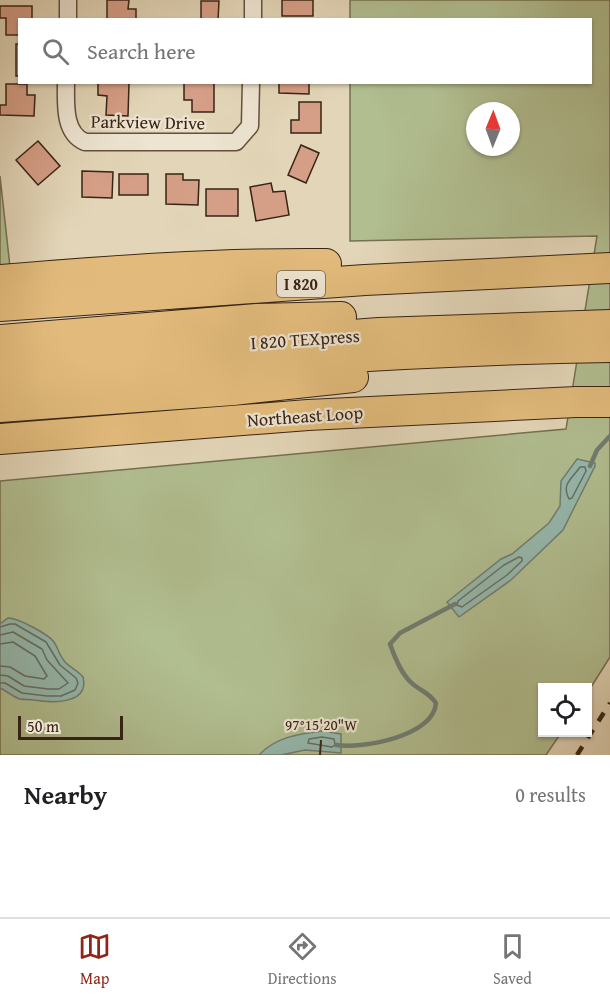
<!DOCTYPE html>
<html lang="en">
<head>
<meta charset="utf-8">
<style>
	:root { --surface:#fff; --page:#f6f6f6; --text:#202124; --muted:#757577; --line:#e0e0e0; --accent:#8f2418 }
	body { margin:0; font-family:"Gentium Book Plus",serif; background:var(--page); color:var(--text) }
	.controls { position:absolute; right:18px; bottom:18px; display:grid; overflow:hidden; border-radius:0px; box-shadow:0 2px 4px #0004 }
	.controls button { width:54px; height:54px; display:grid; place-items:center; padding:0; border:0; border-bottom:2px solid var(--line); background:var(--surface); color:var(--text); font:30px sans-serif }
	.compass { position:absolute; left:466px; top:102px; width:54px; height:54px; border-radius:50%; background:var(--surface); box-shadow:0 2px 4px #0004; rotate:1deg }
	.scale { position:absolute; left:18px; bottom:15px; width:105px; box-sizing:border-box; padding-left:6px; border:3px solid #382315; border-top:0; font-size:16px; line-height:21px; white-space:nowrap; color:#382315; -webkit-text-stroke:4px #ede4d1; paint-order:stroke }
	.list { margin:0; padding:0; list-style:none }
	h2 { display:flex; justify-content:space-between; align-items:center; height:78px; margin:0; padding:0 24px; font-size:26px }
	h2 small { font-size:20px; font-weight:400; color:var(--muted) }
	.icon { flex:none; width:33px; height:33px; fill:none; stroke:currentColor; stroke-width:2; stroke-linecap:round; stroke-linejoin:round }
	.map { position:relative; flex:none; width:610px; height:755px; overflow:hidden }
	.search { position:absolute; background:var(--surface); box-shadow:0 2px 4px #0004; left:18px; right:18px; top:18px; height:66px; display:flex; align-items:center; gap:15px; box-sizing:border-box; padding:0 21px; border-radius:0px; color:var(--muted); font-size:22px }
	.sheet { height:162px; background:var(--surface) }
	nav { display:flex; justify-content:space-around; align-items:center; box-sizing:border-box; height:84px; border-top:2px solid var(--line); background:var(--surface); font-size:16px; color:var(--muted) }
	nav a { display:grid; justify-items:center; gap:3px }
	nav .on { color:var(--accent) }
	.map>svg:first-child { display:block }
</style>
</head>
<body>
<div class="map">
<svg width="610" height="755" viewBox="0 0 610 755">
	<rect width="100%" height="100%" fill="#e3d6b8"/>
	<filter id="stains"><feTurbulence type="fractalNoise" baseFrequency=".00333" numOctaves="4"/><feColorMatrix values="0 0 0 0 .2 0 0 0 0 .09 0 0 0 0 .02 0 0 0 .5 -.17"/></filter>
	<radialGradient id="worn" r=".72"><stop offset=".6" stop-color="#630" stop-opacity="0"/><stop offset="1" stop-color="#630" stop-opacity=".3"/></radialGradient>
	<path fill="#b1be90" stroke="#747052" stroke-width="1.5" fill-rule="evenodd" d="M350 0H610V657L588 692V688H542V732L561 733 546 755H0V481L566 429 597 236 350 241V83L590 82V20L350 19ZM475 111H511V147H475Z
		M0 176 10 267 0 268Z"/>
	<path fill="#95b9ae" stroke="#707d71" stroke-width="1.5" d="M577 459 595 463V466L563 530 511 580 459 617 447 602 501 559 512 554 549 523 560 506 561 481Z
		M8 618C18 618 48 634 54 642 58 648 59 655 65 662 71 668 78 671 83 677 90 705 51 703 34 700 29 699 25 700 20 699 13 697 7 691 0 688V624Z
		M322 731 341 734V753L305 750 281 755H259C276 737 298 734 322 731Z"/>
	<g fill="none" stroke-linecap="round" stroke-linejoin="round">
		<path stroke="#666e62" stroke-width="1.5" d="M580 467H585L586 471 572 498 569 499C561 484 572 479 580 467Z
			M519 557 522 558V561L507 575 462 607 457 605 458 601 504 565Z
			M0 627 10 624H15L46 642 60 665 76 678 78 683 75 690 61 696H47L22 693 5 683H0
			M0 635 13 632 42 649 47 660 68 683 59 689H48L24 686 8 676 0 675
			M0 644 13 642 35 656 47 676 44 679 25 676 10 667 0 666
			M322 737 334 739 335 745 332 747 308 743 309 739Z"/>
		<path stroke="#707d71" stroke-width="4.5" d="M590 466 597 450 610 436
			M336 745C363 749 434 736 436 703 429 693 423 692 414 685 402 676 395 658 390 644L400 633 455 604"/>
	</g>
	<path fill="#d59e86" stroke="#382315" stroke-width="1.5" d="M107 0H129L128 9H136V20H98L107 19Z
		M282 0H313V16H282Z
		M201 1H219L218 20H201Z
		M0 6H32V20H20V35H6V18H0Z
		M16 44H20V76H16Z
		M98 82 129 83 128 116 106 115 107 96 98 95Z
		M184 82H214V112H192V100H184Z
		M279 82H309V94L279 93Z
		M6 84H27V95H35L34 116 0 115V105H6Z
		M299 102H321V133H291V120H299Z
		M38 141 60 166 38 185 16 160Z
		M301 145 319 153 306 183 288 175Z
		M82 171 113 172 112 198 82 197Z
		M119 174H148V195H119Z
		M166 174H183V180H199L198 205 166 204Z
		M271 183 273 192 285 191 289 215 256 221 250 187Z
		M206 189H238V216H206Z"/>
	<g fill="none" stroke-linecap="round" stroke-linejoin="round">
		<defs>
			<path id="street" d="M68 20V0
				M253 20V0
				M66 82C66 102 63 133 85 142H236L250 126 251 82"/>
			<path id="highway" d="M0 280C109 271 217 263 326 264
				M0 306 365 280 610 268
				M0 340 257 319 341 317
				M0 362 379 333 610 325
				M0 384C203 366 406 350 610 347
				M0 407 233 390 353 377
				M0 439 308 415 576 402H610"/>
		</defs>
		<use href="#street" stroke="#63503e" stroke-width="19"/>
		<use href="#highway" stroke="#382315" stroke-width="32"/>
		<use href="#street" stroke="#ede4d1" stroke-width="16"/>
		<use href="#highway" stroke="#e2bb7c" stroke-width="30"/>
		<path stroke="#382315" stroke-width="4.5" stroke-dasharray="10 10" stroke-linecap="butt" d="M577 755 610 703"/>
	</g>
	<path fill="none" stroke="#382315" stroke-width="2" d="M320 755 321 740"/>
	<g text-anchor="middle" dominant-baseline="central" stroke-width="4.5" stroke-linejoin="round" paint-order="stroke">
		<rect fill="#ede4d1" stroke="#6e5d4d" stroke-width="1.5" x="277" y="271" width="48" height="26" rx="4.5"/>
		<g font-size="16" font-weight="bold" fill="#382315">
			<text x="301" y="284">I 820</text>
		</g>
		<g font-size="18" fill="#382315" stroke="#ede4d1">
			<text transform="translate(148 122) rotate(1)">Parkview Drive</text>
			<text transform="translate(305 339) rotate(-4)">I 820 TEXpress</text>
			<text transform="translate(305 416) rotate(-4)">Northeast Loop</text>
		</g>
	</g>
	<g font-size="15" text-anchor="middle" fill="#382315" stroke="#ede4d1" stroke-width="4.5" stroke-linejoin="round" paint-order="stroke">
		<text x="321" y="730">97°15'20"W</text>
	</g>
	<rect width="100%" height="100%" filter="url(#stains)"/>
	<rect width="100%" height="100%" fill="url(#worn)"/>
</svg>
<div class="controls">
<button><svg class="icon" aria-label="locate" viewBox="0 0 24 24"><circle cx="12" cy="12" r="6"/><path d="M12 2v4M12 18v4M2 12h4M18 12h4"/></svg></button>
</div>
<svg class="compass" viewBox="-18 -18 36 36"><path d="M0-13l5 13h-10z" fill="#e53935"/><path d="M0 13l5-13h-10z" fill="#757577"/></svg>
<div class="scale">50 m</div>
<div class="search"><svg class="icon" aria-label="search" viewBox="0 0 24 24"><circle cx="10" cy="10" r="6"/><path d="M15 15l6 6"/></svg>Search here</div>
</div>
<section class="sheet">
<h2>Nearby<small>0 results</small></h2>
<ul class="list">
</ul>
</section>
<nav>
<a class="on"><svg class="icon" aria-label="map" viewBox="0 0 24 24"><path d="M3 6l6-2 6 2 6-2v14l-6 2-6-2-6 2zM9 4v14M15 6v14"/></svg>Map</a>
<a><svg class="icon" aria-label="directions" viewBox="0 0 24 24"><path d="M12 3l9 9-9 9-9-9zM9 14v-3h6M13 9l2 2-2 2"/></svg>Directions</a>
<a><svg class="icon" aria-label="saved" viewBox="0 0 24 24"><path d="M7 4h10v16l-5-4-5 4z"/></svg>Saved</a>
</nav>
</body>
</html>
